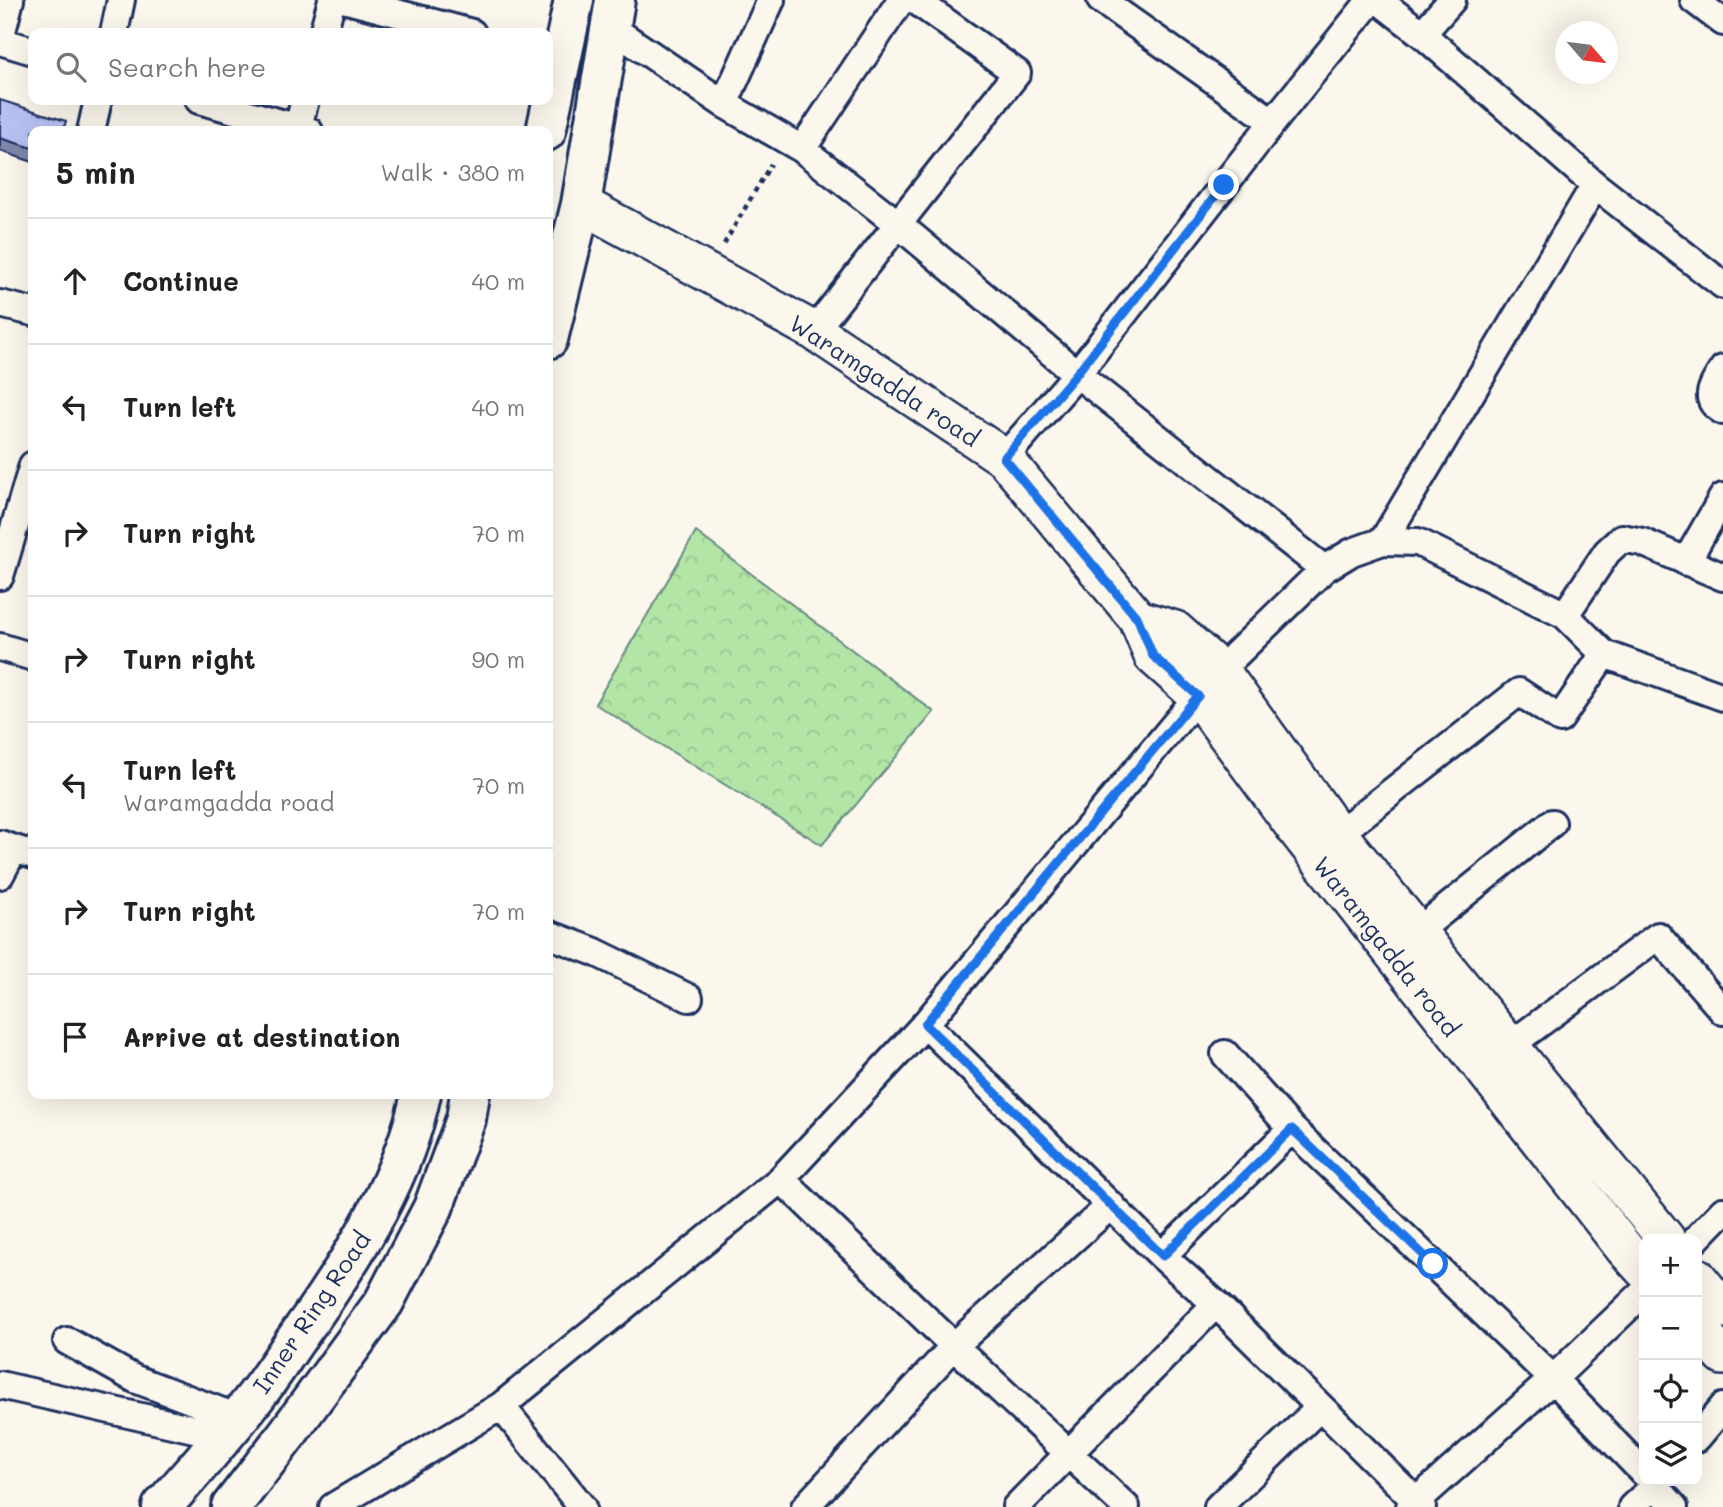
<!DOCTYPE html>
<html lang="en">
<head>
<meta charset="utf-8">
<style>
	:root { --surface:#fff; --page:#f2f2f2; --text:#222; --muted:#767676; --line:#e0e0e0 }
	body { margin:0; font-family:Mali,sans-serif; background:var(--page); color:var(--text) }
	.controls { position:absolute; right:21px; bottom:21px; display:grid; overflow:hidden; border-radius:14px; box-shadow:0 7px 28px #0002 }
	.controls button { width:63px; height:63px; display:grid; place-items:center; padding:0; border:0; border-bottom:2px solid var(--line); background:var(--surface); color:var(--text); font:35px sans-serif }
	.compass { position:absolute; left:1555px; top:21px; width:63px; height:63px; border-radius:50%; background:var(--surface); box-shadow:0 7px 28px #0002; rotate:118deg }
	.stop { position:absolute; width:21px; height:21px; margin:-16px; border:5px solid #1a73e8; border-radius:50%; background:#fff }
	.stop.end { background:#1a73e8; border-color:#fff; box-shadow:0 2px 7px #0008 }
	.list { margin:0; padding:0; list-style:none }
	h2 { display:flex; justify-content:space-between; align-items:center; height:91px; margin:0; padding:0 28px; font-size:30px }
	h2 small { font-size:23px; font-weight:400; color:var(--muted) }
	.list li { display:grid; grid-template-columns:46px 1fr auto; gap:21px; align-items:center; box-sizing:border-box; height:126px; padding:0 28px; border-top:2px solid var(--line) }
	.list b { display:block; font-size:26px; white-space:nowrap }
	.list p { margin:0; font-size:23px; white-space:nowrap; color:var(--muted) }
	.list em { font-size:23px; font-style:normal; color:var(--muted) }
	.icon { flex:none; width:38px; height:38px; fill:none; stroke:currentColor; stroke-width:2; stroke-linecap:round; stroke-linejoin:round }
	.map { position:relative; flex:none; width:1723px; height:1507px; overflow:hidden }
	.search { position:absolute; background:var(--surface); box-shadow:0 7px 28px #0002; left:28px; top:28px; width:525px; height:77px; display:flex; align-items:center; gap:18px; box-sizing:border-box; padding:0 24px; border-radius:14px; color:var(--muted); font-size:26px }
	.panel { position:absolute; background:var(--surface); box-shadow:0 7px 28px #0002; left:28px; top:126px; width:525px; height:973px; border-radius:14px }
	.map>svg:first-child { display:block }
</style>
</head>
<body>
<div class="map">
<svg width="1723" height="1507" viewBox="0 0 1723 1507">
	<defs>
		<pattern id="park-crowns" width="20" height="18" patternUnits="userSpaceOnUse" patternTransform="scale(1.75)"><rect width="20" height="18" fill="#b3e5a6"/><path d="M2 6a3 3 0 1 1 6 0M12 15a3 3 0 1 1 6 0" fill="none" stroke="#99c591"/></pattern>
	</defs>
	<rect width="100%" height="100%" fill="#fbf7ec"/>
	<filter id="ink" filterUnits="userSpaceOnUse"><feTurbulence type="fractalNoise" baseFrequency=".0143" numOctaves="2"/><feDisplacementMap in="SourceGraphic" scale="14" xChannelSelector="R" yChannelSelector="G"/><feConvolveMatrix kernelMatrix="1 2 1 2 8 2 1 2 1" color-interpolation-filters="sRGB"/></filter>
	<g filter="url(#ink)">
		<path fill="url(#park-crowns)" stroke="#678a82" stroke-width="2" d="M696 532 934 712 822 845 595 704Z"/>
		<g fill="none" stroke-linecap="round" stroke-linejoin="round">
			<defs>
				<path id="street" d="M347 0 472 33
					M915 0 1017 73 898 224 1077 374 1324 569
					M1101 0 1273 122
					M1378 0 1422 34 1595 185 1723 285
					M1694 0 1723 22
					M610 27 724 104 802 149 898 224 814 331
					M114 33 121 0
					M323 33 332 0
					M1422 34 1452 0
					M0 39 10 0
					M0 41 33 51
					M199 100 309 131
					M724 104 771 0
					M91 131 98 100
					M297 131 305 100
					M802 149 901 0
					M0 304 33 312
					M1723 369C1714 385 1701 399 1723 411
					M1004 458 1077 374 1273 122 1371 0
					M1383 541 1595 185
					M1686 562 1723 497
					M0 576 33 465
					M1565 615 1607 552 1622 538 1642 542 1723 577
					M0 647 33 657
					M1338 834 1519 692 1560 719 1604 654
					M0 844 33 855
					M0 875 14 849
					M1417 932 1552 823
					M548 934 595 952 689 998
					M925 1024 1162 1256 1216 1304 1422 1507
					M1509 1046 1658 936 1723 1011
					M1225 1054 1292 1129 1553 1379 1644 1473
					M781 1179 954 1346 1126 1507
					M1696 1239 1723 1211
					M1162 1256 1292 1129
					M67 1341 135 1379 238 1418
					M0 1385 225 1436
					M501 1406 582 1507
					M1697 1438 1723 1407
					M1651 1481 1674 1507
					M333 1507 501 1406 781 1179 925 1024 1220 670 1324 569 1352 552 1383 541 1418 542 1565 615 1604 654 1723 697
					M805 1507 954 1346 1111 1205
					M1016 1507 1216 1304
					M1218 1507 1320 1407
					M1410 1507 1553 1379 1644 1292
					M1632 1507 1660 1481"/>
				<path id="secondary" d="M581 204 814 331 1004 458 1138 619 1153 656 1198 696 1299 833 1624 1248 1644 1270
					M1138 619 1175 630 1220 670 1338 834 1666 1239
					M1697 1277 1723 1309
					M1697 1327 1723 1356"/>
				<path id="highway" d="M546 131 574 0
					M548 339 581 204 615 0
					M162 1507C196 1468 231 1430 262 1388 279 1365 294 1341 311 1318 358 1250 404 1176 421 1094
					M231 1507 285 1437 384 1302 433 1208 466 1119 470 1094"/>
			</defs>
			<use href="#street" stroke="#1b2f5e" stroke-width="32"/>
			<use href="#secondary" stroke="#1b2f5e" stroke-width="42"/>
			<use href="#highway" stroke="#1b2f5e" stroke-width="44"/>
			<path stroke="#1b2f5e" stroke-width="4.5" stroke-dasharray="5 5" stroke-linecap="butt" d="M724 244 771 164"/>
			<use href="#street" stroke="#fbf7ec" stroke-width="26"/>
			<use href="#secondary" stroke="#fbf7ec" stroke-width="37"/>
			<use href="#highway" stroke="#fbf7ec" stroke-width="38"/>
		</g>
		<path fill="#7f87a9" stroke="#1b2f5e" stroke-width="2" d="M0 138 33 148V162L0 151Z"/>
		<path fill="#b6c1f2" stroke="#1b2f5e" stroke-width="2" d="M0 100 66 121 63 131H33V148L0 138Z"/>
	</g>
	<g fill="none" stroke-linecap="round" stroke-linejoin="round" filter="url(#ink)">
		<path stroke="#1a73e8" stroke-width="9" d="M1224 185 1077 373 1004 458 1138 619 1153 656 1198 696 925 1024 1163 1256 1292 1129 1433 1264"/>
	</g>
	<g text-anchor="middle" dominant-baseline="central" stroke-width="5" stroke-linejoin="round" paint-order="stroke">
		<g font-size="24" fill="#1b2f5e" stroke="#fbf7ec">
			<text transform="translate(885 380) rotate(33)">Waramgadda road</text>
			<text transform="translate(1387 946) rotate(52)">Waramgadda road</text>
			<text transform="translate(311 1312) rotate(-56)">Inner Ring Road</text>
		</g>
	</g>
</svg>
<div class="controls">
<button>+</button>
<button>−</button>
<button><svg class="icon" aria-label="locate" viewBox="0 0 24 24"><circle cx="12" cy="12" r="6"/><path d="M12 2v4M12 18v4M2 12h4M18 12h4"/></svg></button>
<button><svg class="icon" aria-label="layers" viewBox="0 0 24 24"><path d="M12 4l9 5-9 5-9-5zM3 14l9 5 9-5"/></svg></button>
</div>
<svg class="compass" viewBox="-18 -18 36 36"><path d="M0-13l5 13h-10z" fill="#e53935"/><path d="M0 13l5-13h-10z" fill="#767676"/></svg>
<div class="stop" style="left:1433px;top:1264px"></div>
<div class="stop end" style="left:1224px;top:185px"></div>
<div class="search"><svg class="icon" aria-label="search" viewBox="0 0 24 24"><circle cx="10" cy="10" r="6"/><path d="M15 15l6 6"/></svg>Search here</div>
<section class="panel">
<h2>5 min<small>Walk · 380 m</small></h2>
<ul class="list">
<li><svg class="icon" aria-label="ahead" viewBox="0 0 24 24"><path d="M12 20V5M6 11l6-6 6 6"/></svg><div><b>Continue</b></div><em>40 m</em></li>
<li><svg class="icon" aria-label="left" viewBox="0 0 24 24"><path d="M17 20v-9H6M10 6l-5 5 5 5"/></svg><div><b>Turn left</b></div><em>40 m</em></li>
<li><svg class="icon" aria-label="right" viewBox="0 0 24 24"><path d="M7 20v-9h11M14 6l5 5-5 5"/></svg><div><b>Turn right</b></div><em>70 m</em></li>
<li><svg class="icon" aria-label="right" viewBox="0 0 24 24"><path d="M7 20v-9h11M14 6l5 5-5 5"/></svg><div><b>Turn right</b></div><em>90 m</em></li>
<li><svg class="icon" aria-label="left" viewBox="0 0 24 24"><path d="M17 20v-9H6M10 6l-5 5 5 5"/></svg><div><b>Turn left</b><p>Waramgadda road</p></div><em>70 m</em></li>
<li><svg class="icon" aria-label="right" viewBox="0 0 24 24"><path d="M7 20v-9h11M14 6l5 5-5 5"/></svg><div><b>Turn right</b></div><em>70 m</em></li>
<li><svg class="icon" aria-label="arrive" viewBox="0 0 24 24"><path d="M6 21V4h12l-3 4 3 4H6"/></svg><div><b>Arrive at destination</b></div></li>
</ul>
</section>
</div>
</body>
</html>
